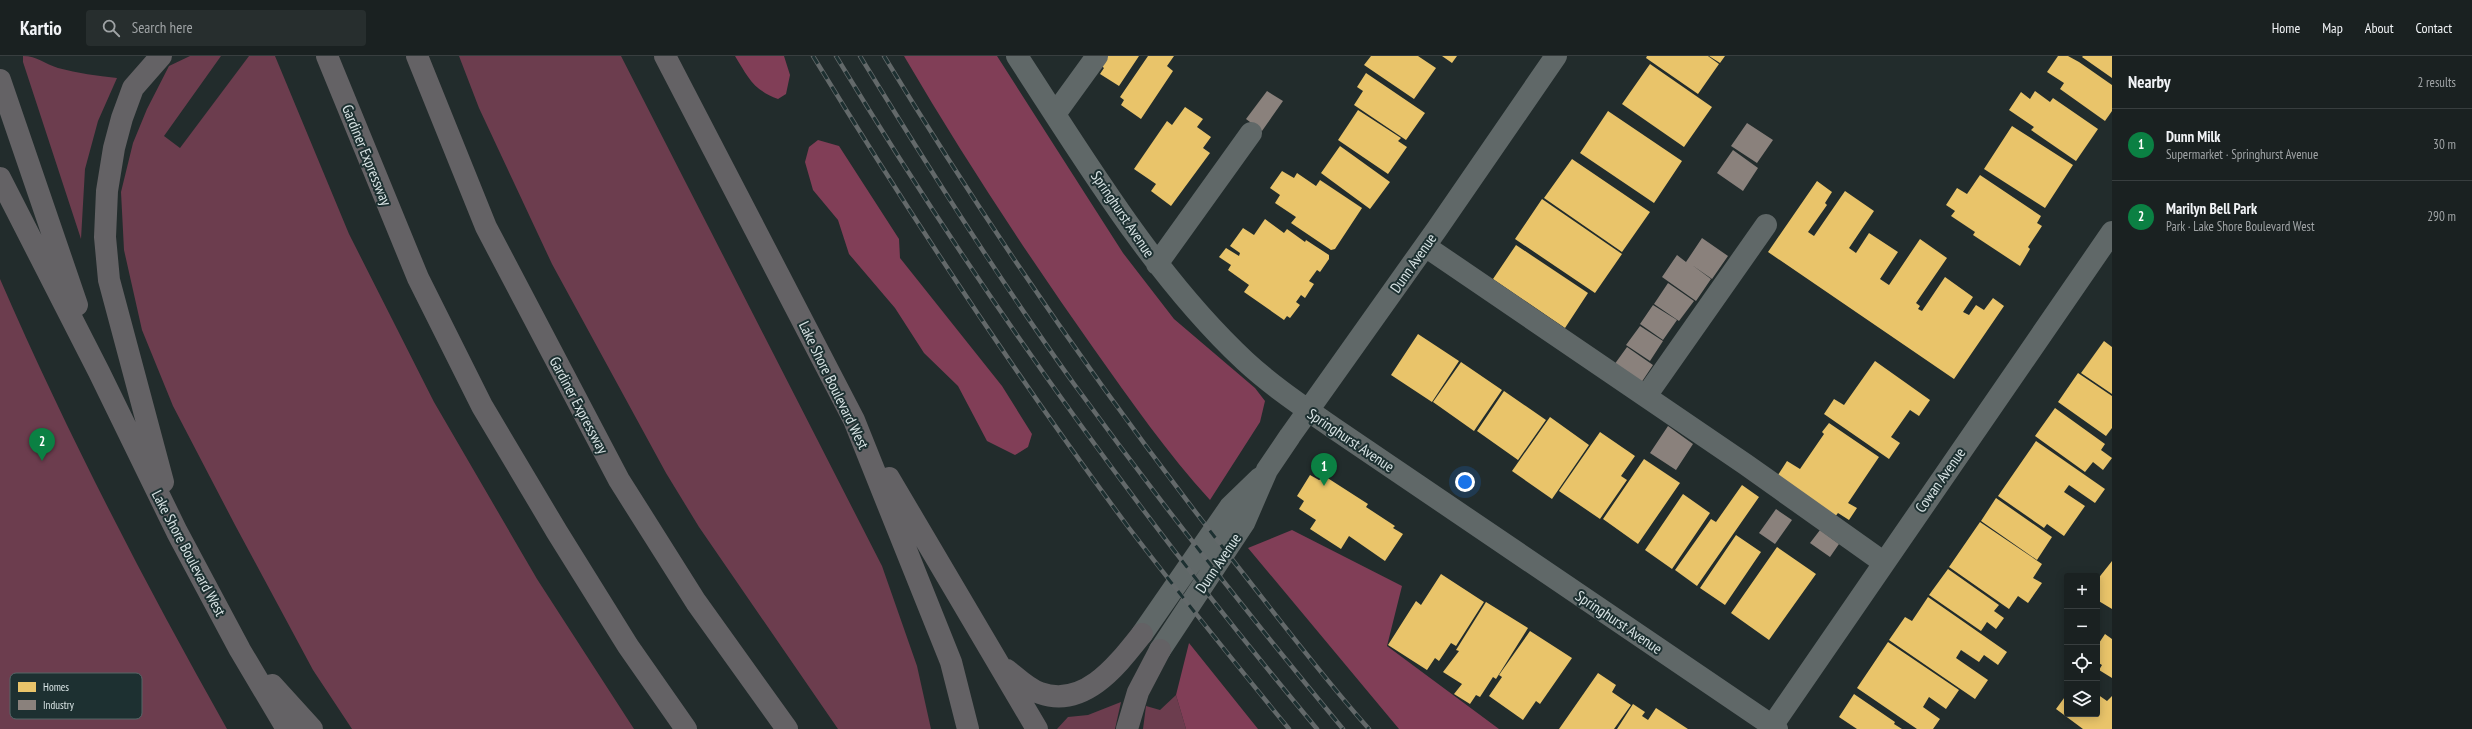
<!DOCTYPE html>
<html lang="en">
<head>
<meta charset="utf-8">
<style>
	:root { --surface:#1a2121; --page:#272e2e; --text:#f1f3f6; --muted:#9fa3a5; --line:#383e3f; --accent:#0b8043 }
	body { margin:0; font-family:"PT Sans Narrow",sans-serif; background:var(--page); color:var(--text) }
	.controls { position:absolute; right:12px; bottom:12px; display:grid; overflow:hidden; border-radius:4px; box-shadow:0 2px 10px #0003 }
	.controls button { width:36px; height:36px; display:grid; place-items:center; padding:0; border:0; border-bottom:1px solid var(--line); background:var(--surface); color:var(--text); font:20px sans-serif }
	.you { position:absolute; left:1465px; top:426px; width:14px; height:14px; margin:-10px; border:3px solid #fff; border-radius:50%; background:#1a73e8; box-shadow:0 0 0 6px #1a73e833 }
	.badge { display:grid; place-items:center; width:26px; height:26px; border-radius:50%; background:var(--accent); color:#fff; font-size:13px; font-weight:700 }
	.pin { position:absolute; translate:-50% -33px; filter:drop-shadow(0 1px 2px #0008) }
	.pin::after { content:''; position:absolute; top:21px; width:14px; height:12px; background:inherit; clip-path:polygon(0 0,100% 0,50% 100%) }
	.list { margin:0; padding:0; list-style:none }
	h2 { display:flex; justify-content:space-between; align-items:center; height:52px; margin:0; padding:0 16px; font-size:17px }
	h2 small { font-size:13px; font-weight:400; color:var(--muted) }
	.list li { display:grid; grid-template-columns:26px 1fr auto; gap:12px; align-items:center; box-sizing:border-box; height:72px; padding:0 16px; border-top:1px solid var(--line) }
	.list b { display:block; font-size:15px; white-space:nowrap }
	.list p { margin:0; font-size:13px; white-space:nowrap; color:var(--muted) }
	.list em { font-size:13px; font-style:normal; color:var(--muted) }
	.icon { flex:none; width:22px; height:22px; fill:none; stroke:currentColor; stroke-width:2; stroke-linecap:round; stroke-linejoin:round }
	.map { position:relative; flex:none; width:2112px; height:673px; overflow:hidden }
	header { display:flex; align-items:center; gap:24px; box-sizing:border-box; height:56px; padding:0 20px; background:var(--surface); border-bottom:1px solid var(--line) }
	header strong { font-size:19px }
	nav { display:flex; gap:22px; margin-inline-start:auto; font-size:14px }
	.search { width:280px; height:36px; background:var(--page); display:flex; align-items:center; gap:10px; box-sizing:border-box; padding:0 14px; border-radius:4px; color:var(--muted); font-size:15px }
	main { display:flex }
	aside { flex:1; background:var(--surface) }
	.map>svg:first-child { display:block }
</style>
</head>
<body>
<header>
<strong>Kartio</strong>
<div class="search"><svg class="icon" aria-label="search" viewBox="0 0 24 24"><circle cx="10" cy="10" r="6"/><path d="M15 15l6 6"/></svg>Search here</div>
<nav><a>Home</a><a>Map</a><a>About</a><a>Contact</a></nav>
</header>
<main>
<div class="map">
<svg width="2112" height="673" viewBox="0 0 2112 673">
	<rect width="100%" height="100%" fill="#222c2c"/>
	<path fill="#6c3d4e" d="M23 0C37 0 45 8 58 12 78 17 97 20 117 22L98 65 85 113 81 183 23 6Z
		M190 0H221L164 80 180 92 249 0H275L349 178 434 346 537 523 634 673H352L313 614 235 469 173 350 142 274 124 194 121 136 133 87 147 53 169 10Z
		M459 0H621L882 510 917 610 931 673H838L699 471 666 417 552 208 479 52Z
		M0 223C67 377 144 526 227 673H0Z
		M1176 639 1186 673H1143L1146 650 1160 654Z
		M1121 646 1115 673H1057L1068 661 1088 659Z"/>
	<path fill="#813e57" d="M735 0H784L790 19 786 38 778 43C753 34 748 21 735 0Z
		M904 0H997L1123 197 1174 263 1255 332 1265 345 1260 366 1210 444C1167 397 1131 345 1094 293 1027 198 963 101 904 0Z
		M818 84 839 90 899 183 900 202 1002 330 1032 378 1028 391 1015 399 987 385 958 330 924 297 895 252 849 198 838 164 813 134 805 106 809 91Z
		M1292 474 1402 530 1387 590 1499 673H1399L1248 492Z
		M1189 587 1258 673H1186L1176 639Z"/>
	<path fill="#e9c46a" d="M1105 0H1139L1119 30 1100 18 1104 12 1099 8Z
		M1148 0H1174L1167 10 1173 15 1141 63 1121 49 1124 44 1120 41Z
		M1371 0H1418L1436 12 1414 43 1364 9Z
		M1442 0H1457L1452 7Z
		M1647 0H1708L1719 8 1698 38 1646 2Z
		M1709 0H1725L1720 7Z
		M2058 0H2068L2079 6 2112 29V55L2105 65 2060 33 2064 27 2047 16Z
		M2083 0H2112V22L2082 1Z
		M1650 8 1712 51 1684 91 1622 48Z
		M1366 17 1425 57 1406 84 1354 49 1363 35 1357 31Z
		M2035 35 2050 46 2053 42 2098 73 2076 105 2031 74 2034 71 2009 54 2021 36 2030 43Z
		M1185 51 1203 63 1197 71 1211 81 1203 92 1210 97 1171 150 1151 135 1156 128 1134 113 1167 65 1172 69Z
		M1358 54 1401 82 1398 85 1407 91 1388 118 1338 84Z
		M1608 55 1682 105 1654 147 1580 97Z
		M2012 70 2073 109 2045 152 1984 113Z
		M1340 90 1390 126 1370 153 1321 117Z
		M1572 103 1650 156 1622 196 1544 142Z
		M1282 115 1294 122 1297 117 1316 130 1320 124 1362 152 1335 193 1331 194 1291 167 1296 161 1275 147 1280 139 1270 132Z
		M1980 119 2041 160 2037 167 2042 170 2028 191 2030 193 2020 210 1973 179 1975 176 1951 160 1955 155 1946 149 1957 132 1967 138Z
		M1817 125 1832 136 1825 147 1827 149 1808 176 1814 180 1845 135 1874 155 1849 192 1856 197 1869 177 1898 196 1880 223 1889 229 1920 183 1947 202 1916 247 1920 250 1918 253 1922 255 1945 221 1973 241 1963 256 1969 259 1976 249 1984 254 1993 242 2004 250 1954 323 1768 196Z
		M1542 143 1622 198 1595 237 1515 183Z
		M1265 163 1284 177 1287 173 1305 186 1306 184 1329 199V203L1320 216 1317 214 1309 225 1314 228 1305 242 1301 239 1296 246 1300 249 1290 262 1287 260 1284 264 1244 236 1249 229 1228 214 1231 209 1219 201 1226 192 1239 200 1240 197 1230 190 1243 172 1254 179Z
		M1516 189 1588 237 1565 272 1493 223Z
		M1418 278 1459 305 1432 346 1391 319Z
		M2104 285 2112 291V338L2081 317Z
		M1875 305 1930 344 1919 360 1910 354 1891 381 1900 387 1889 403 1824 358 1834 343 1844 349Z
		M1461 306 1502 334 1474 375 1433 346Z
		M2078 317 2112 340V372L2106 380 2058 346Z
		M1504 335 1546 364 1518 404 1477 375Z
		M2055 352 2105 388 2101 394 2112 402 2103 414 2093 406 2085 416 2035 380Z
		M1550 361 1589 389 1552 443 1512 415Z
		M1829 367 1879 401 1848 447 1857 452 1849 464 1838 457 1834 462 1776 422 1787 405 1800 413 1824 378 1822 376Z
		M1600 376 1635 400 1621 420 1627 424 1600 463 1559 435Z
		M2036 385 2105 433 2095 447 2069 429 2064 436 2085 450 2064 480 2047 468 2044 472 1998 440Z
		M1644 403 1680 427 1638 488 1603 463Z
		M1310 419 1319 424 1326 421 1368 448 1366 451 1395 470 1393 472 1403 478 1385 505 1349 480 1341 493 1310 473 1316 464 1299 453 1304 445 1297 440Z
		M1742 429 1759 441 1697 530 1675 514 1711 463 1716 466Z
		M1683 438 1710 457 1672 513 1645 494Z
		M1996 442 2052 481 2037 504 1981 465Z
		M1980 466 2042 508 2033 522 2042 527 2028 547 2018 540 2009 553 1949 511Z
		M1736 479 1761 496 1725 549 1700 532Z
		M1777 491 1816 518 1769 584 1731 557Z
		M2112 505V553L2097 544V524Z
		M1948 513 1999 549 1994 555 2004 562 1996 573 1987 566 1981 575 1929 539Z
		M1441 518 1484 546 1456 590 1451 587 1439 605 1435 602 1427 614 1388 589 1416 545 1421 549Z
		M1928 541 2007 596 1998 609 1984 599 1979 606 1961 594 1956 602 1988 624 1975 643 1889 584 1905 561 1912 565Z
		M1486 546 1528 572 1496 623 1493 621 1480 641 1476 639 1470 648 1454 638 1462 628 1443 616 1459 595 1456 594Z
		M1530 575 1572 602 1540 648 1536 645 1523 664 1489 640 1502 621 1499 619Z
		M2105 578 2112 583V622L2099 614 2102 609 2097 606V590Z
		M1888 586 1959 634 1946 653 1929 641 1923 651 1940 663 1933 673H1917L1857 632Z
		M1598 617 1616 629 1612 636 1631 649 1614 673H1559Z
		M1854 638 1895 666 1894 668 1902 673H1857L1839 661Z
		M2067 638V658H2097V638L2107 645 2112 640V673H2083L2056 653Z
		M1633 648 1645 656 1642 660 1648 664 1656 652 1688 673H1617Z"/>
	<path fill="#8a817c" d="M1267 35 1283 45 1262 75 1246 63Z
		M1747 67 1773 84 1757 107 1731 90Z
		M1733 94 1758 112 1743 135 1717 117Z
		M1702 182 1728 200 1712 223 1692 209 1711 223 1696 245 1662 221 1677 199 1686 206Z
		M1668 227 1694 245 1679 265 1654 248Z
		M1653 249 1677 264 1663 284 1640 268Z
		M1640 270 1663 285 1650 305 1626 289Z
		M1627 291 1653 309 1641 327 1614 309Z
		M1668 370 1693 388 1676 414 1650 397Z
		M1776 453 1792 464 1775 488 1759 477Z
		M1820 474 1839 488 1830 501 1810 487Z"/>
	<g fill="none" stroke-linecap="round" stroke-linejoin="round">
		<path stroke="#606868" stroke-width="22" d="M1017 0C1085 104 1154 220 1245 305 1272 330 1302 350 1332 371L1777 673
			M1055 58 1097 0
			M1425 190 1745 408 1883 506
			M1157 208 1251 77
			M1646 340 1766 169
			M1142 578 1230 451 1260 422
			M1160 594 1244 467 1267 414 1290 380 1437 173 1556 0
			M1770 673 2112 176"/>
		<path stroke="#646265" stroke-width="22" d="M161 0 133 32 122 62 114 92 107 135 105 181 109 224 163 426
			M327 0 418 222 482 350 557 476 628 590 686 673
			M417 0 486 171 619 424 696 546 787 673
			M665 0 854 364 951 606 968 673
			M0 24 77 249
			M0 122 99 316 177 476 240 594 287 673
			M889 422 1037 673
			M1007 614C1017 622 1028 633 1040 637 1085 653 1118 608 1142 578
			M272 629 312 673
			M1127 673 1138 636 1160 594"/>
		<defs>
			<path id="rail" d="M813 0C912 162 1016 320 1129 472 1181 540 1235 607 1289 673
				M836 0C979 236 1140 461 1317 673
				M860 0C928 111 998 222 1074 328 1160 446 1250 561 1343 673
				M884 0C991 176 1108 345 1235 507 1279 563 1322 620 1369 673"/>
		</defs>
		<use href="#rail" stroke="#63696a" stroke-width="4.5"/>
		<use href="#rail" stroke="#1d3031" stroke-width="3" stroke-dasharray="9" stroke-linecap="butt"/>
	</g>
	<g text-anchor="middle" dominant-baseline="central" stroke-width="4" stroke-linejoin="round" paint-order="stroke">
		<g font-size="15" fill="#d9e4e5" stroke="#1d3031">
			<text transform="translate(367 99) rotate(68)">Gardiner Expressway</text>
			<text transform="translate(1123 158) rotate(56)">Springhurst Avenue</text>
			<text transform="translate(1413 207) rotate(-55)">Dunn Avenue</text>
			<text transform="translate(834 329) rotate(64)">Lake Shore Boulevard West</text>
			<text transform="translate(579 349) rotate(62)">Gardiner Expressway</text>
			<text transform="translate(1351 384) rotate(34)">Springhurst Avenue</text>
			<text transform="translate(1940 424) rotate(-55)">Cowan Avenue</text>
			<text transform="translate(189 497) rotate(62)">Lake Shore Boulevard West</text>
			<text transform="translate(1218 507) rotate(-56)">Dunn Avenue</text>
			<text transform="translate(1619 566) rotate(34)">Springhurst Avenue</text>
		</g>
	</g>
	<rect x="10" y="617" width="132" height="46" rx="6" fill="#1d3031" stroke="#556667" stroke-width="1"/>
	<rect x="18" y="626" width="18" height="10" fill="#e9c46a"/>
	<rect x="18" y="644" width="18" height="10" fill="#8a817c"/>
	<g font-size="11" fill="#d9e4e5">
		<text x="43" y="635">Homes</text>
		<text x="43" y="653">Industry</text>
	</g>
</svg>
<div class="controls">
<button>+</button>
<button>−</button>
<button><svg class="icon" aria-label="locate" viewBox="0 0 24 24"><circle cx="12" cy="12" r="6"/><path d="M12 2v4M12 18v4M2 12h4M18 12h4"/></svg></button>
<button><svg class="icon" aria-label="layers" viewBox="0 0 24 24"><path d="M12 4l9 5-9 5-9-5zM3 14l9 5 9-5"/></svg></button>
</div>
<div class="you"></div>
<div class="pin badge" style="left:1324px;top:430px">1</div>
<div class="pin badge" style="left:42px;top:405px">2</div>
</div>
<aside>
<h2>Nearby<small>2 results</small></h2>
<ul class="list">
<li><span class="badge">1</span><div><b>Dunn Milk</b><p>Supermarket · Springhurst Avenue</p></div><em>30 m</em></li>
<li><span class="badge">2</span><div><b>Marilyn Bell Park</b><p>Park · Lake Shore Boulevard West</p></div><em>290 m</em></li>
</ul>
</aside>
</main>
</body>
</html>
